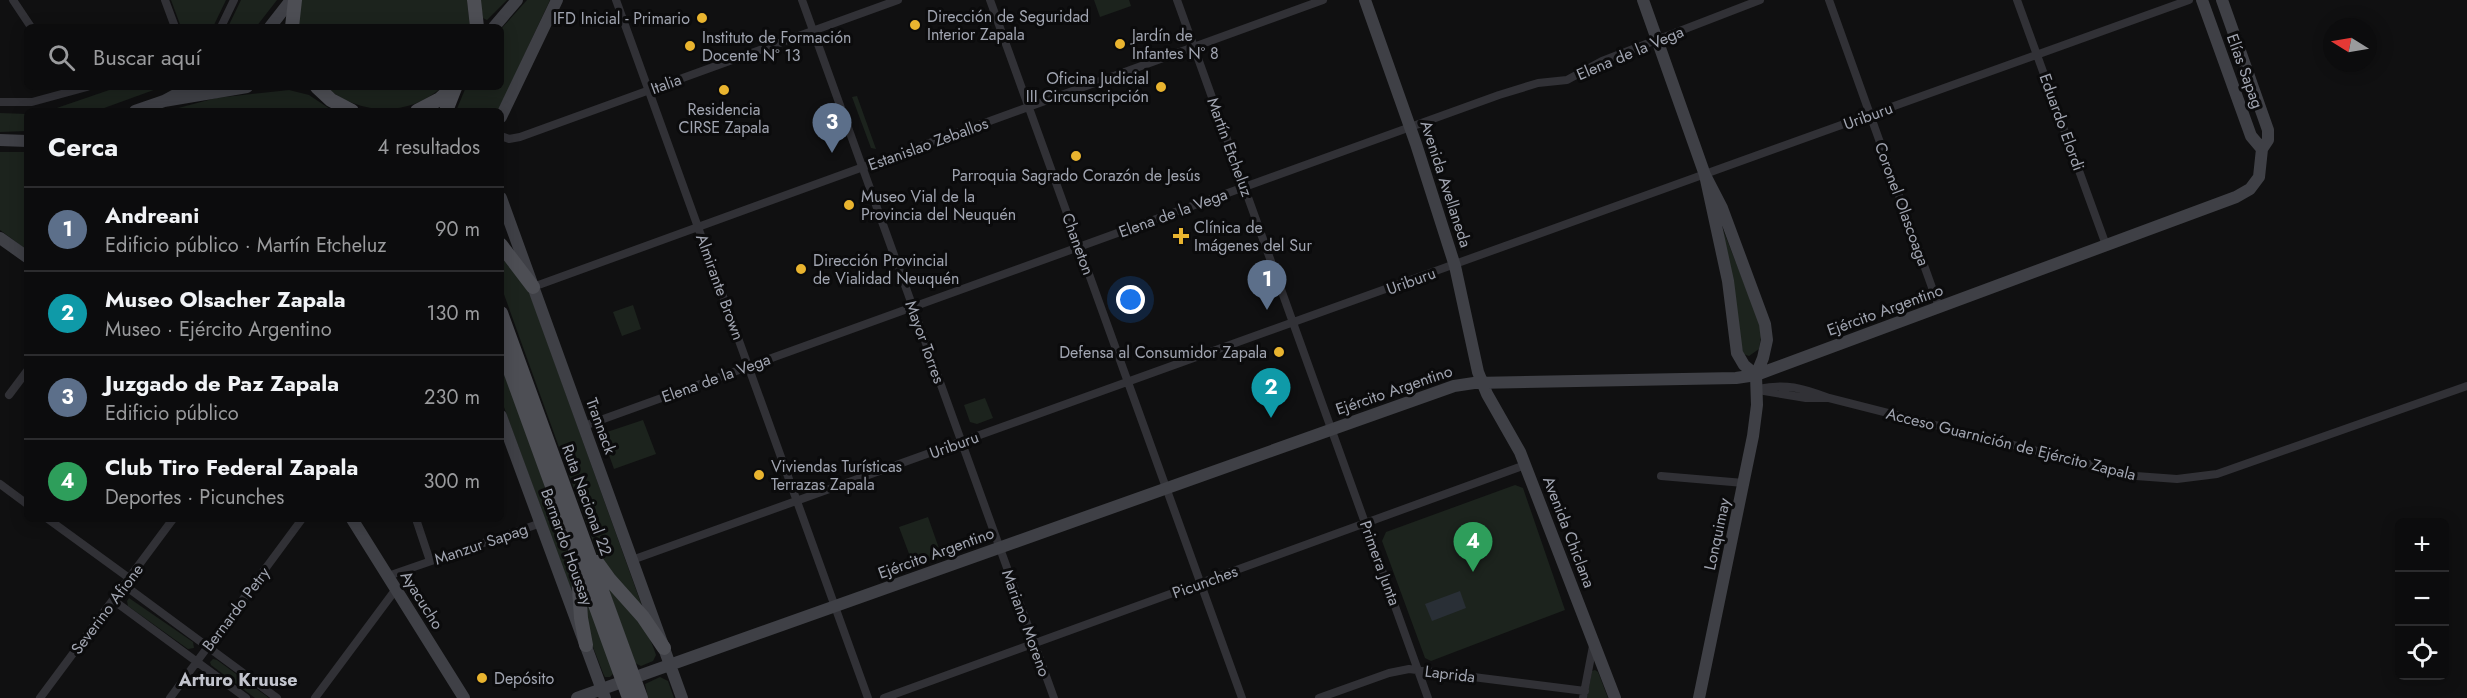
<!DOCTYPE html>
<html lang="es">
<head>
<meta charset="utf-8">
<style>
	:root { --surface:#0c0c0d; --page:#1a1a1b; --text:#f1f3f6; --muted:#9a9b9d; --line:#2c2c2e; --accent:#1a73e8 }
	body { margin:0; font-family:Jost,sans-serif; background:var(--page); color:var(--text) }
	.controls { position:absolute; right:18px; bottom:18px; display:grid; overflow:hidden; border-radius:9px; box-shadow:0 3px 15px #0003 }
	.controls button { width:54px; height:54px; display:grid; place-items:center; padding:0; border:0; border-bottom:2px solid var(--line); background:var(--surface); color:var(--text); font:30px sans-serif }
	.compass { position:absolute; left:2323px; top:18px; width:54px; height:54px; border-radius:50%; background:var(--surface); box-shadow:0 3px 15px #0003; rotate:281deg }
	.you { position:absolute; left:1131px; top:300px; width:21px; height:21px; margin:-15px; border:4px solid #fff; border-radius:50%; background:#1a73e8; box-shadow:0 0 0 9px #1a73e833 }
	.badge { display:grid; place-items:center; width:39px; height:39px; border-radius:50%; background:var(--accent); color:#fff; font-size:20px; font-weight:700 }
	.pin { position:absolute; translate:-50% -50px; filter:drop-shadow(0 2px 3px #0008) }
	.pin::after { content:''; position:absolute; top:32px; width:21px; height:18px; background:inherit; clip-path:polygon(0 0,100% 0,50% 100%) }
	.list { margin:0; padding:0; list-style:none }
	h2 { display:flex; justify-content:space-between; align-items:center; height:78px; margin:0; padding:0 24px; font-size:26px }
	h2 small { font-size:20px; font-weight:400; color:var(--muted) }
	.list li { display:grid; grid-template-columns:39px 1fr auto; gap:18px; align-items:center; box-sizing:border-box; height:84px; padding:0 24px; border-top:2px solid var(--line) }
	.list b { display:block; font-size:22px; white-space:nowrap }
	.list p { margin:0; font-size:20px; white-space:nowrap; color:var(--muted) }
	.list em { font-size:20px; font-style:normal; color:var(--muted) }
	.icon { flex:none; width:33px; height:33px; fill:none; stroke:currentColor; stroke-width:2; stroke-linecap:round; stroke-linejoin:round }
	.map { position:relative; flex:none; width:2467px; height:698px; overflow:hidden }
	.search { position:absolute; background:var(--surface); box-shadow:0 3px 15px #0003; left:24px; top:24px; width:480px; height:66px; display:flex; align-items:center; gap:15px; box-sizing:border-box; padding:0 21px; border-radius:9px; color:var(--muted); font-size:22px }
	.panel { position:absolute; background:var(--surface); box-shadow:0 3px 15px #0003; left:24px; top:108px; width:480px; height:414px; border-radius:9px }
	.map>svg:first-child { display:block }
</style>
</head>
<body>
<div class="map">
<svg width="2467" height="698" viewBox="0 0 2467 698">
	<rect width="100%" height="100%" fill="#101011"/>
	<path fill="#1c231d" d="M171 0H226L213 27H181Z
		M241 0H277L256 27H228Z
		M301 0H467L470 27H298Z
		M480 0H507L487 20 483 18Z
		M527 0H550L498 111H456L466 87H501V29Z
		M1094 0H1129L1131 6 1100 17Z
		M118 87H162L96 111H48Z
		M326 87H442C409 117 360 116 326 87Z
		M289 90 309 95 333 111H167L216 98Z
		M857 96 876 149 871 148 852 97Z
		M0 113 27 114V131L0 132Z
		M0 152H27V250L0 230Z
		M1718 217 1762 329 1759 349 1749 356 1743 354Z
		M501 252 530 294 643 609 599 558 596 550 501 286Z
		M633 305 641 329 622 336 613 312Z
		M501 364 574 568 576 604 501 399Z
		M985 398 993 418 977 424 970 422 964 405Z
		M643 420 656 454 614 469 604 441 607 432Z
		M1515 485 1523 488 1565 610 1431 661 1425 658 1382 541 1386 532Z
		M928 517 942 557 914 567 899 527Z
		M607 585C627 605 648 627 656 655L653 661 641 666 635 663Z
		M583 587 614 673 610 677H605L603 673 588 634Z
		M129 598 193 642 194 648 188 649 128 606 127 601Z
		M213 659 217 660 269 698H255L211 665 210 662Z
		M1595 670 1598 672 1608 698H1587L1592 671Z
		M660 677 668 681 674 698H648L645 684Z"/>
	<path fill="#292f36" d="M1460 591 1466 608 1432 621 1425 604Z"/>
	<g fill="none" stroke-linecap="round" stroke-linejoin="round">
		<path stroke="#313136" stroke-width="8" d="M13 0 31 27
			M165 0 175 27
			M616 0 868 698
			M802 0 1054 698
			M990 0 1242 698
			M1177 0 1428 698
			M1829 0 1939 307
			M2017 0 2106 245
			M221 27 234 0
			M0 102H32L87 87
			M501 136 509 139 520 137 898 0
			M533 287 1323 0
			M1758 389C1786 383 1802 388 1829 398L2136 476 2177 479 2217 474 2467 386
			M1764 391 1806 398H1826
			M9 395 27 371
			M584 426 1499 95 1538 83 1567 80 1602 61 1760 0
			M1661 476 1744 483
			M0 484 27 504
			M48 519 129 578
			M416 519 430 561
			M632 560 2189 0
			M388 576 541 523
			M124 585 277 698
			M113 600 246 698
			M40 698 173 519
			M170 698 302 519
			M315 698 396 589
			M884 698 1525 465
			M1319 698 1389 673 1409 669 1585 691
			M1583 698 1593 646"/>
		<path stroke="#3f4046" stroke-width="12" d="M1365 0 1416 144 1455 266 1478 372 1487 394 1520 452 1615 698
			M1643 0 1705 175 1728 281 1737 353 1744 365 1756 375
			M2202 0 2251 136 2262 149
			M270 27 291 0
			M494 27 517 0
			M164 101 247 87
			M135 111 164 101 190 87
			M501 117 557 0
			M0 140 27 141
			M501 198 682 698
			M0 238 27 257
			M501 416 605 698
			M352 519 464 698
			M577 698 1454 386 1474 383 1736 378 1756 375 2236 197 2250 189 2259 177 2262 149 2268 140V130L2222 0
			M1699 698 1753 436 1757 405 1756 375 1763 358 1767 340 1765 324 1722 208 1705 175"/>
		<path stroke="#4d4e54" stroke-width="14" d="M474 0 477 27
			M292 27 295 0
			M317 87 331 100 352 111
			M417 111 440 99 453 87
			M446 111 455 88
			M501 245 533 287
			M501 313 641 698
			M501 346 629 698
			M597 562 610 580 643 617 664 648
			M578 574 581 618 586 645"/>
	</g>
	<g fill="#e9b42f" stroke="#0b0b0c" stroke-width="2">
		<circle cx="702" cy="18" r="6"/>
		<circle cx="915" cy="25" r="6"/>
		<circle cx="1120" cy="44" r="6"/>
		<circle cx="690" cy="46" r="6"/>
		<circle cx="1161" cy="87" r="6"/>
		<circle cx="724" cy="90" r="6"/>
		<circle cx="1076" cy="156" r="6"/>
		<circle cx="849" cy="205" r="6"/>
		<path d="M1178 227h6v6h6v6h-6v6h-6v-6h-6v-6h6z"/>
		<circle cx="801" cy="269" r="6"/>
		<circle cx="1279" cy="352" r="6"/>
		<circle cx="759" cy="475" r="6"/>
		<circle cx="482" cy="678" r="6"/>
	</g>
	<g text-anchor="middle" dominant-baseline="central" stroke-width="6" stroke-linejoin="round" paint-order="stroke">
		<g font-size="16" fill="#a1a5b1" stroke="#0b0b0c" text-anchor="start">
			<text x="927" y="16">Dirección de Seguridad<tspan x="927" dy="18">Interior Zapala</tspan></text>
			<text x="690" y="18" text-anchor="end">IFD Inicial - Primario</text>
			<text x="1132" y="35">Jardín de<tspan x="1132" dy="18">Infantes N° 8</tspan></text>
			<text x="702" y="37">Instituto de Formación<tspan x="702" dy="18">Docente N° 13</tspan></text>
			<text x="1149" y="78" text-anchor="end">Oficina Judicial<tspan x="1149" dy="18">III Circunscripción</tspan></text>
			<text x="724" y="109" text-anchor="middle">Residencia<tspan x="724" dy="18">CIRSE Zapala</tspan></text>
			<text x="1076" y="175" text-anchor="middle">Parroquia Sagrado Corazón de Jesús</text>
			<text x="861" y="196">Museo Vial de la<tspan x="861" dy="18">Provincia del Neuquén</tspan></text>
			<text x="1194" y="227">Clínica de<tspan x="1194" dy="18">Imágenes del Sur</tspan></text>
			<text x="813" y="260">Dirección Provincial<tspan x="813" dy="18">de Vialidad Neuquén</tspan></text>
			<text x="1267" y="352" text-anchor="end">Defensa al Consumidor Zapala</text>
			<text x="771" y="466">Viviendas Turísticas<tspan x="771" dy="18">Terrazas Zapala</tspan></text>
			<text x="494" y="678">Depósito</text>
		</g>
		<g font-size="16" fill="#a1a5b1" stroke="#0b0b0c">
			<text transform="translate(1630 53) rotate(-23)">Elena de la Vega</text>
			<text transform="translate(2245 71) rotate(70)">Elías Sapag</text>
			<text transform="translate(666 84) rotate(-20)">Italia</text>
			<text transform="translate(1868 116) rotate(-20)">Uriburu</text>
			<text transform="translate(2062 122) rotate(70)">Eduardo Elordi</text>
			<text transform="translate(928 144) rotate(-20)">Estanislao Zeballos</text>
			<text transform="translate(1230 147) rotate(70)">Martín Etcheluz</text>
			<text transform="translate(1446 184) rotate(72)">Avenida Avellaneda</text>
			<text transform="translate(1902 204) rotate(70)">Coronel Olascoaga</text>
			<text transform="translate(1173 213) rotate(-20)">Elena de la Vega</text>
			<text transform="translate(1078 244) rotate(70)">Chaneton</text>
			<text transform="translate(1411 281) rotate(-20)">Uriburu</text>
			<text transform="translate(720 287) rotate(70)">Almirante Brown</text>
			<text transform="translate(1885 310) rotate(-20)">Ejército Argentino</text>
			<text transform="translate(925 342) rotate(70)">Mayor Torres</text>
			<text transform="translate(716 378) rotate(-20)">Elena de la Vega</text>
			<text transform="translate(1394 390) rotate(-19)">Ejército Argentino</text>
			<text transform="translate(601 426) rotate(70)">Trannack</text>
			<text transform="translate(2011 444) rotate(14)">Acceso Guarnición de Ejército Zapala</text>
			<text transform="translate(954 445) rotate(-20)">Uriburu</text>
			<text transform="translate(587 500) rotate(70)">Ruta Nacional 22</text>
			<text transform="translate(1569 532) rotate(69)">Avenida Chiclana</text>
			<text transform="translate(1717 534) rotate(-78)">Lonquimay</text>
			<text transform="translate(481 544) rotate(-19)">Manzur Sapag</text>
			<text transform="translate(567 547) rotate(70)">Bernardo Houssay</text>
			<text transform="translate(936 553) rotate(-20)">Ejército Argentino</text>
			<text transform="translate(1380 563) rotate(70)">Primera Junta</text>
			<text transform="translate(1205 582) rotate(-20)">Picunches</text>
			<text transform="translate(422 600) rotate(58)">Ayacucho</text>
			<text transform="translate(107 609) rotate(-53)">Severino Afione</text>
			<text transform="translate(236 609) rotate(-53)">Bernardo Petry</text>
			<text transform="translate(1026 623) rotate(70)">Mariano Moreno</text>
			<text transform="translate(1450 674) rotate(7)">Laprida</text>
		</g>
		<g font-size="18" font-weight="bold" fill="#c2c4cd" stroke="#0b0b0c">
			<text x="238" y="680">Arturo Kruuse</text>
		</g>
	</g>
</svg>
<div class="controls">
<button>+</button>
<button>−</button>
<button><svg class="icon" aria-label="locate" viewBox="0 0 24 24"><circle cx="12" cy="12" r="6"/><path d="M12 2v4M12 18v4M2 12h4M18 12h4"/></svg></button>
</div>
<svg class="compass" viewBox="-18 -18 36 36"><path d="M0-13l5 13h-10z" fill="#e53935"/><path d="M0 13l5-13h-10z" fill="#9a9b9d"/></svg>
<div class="you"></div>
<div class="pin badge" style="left:1267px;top:310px;background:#5c6f8a">1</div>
<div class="pin badge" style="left:1271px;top:418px;background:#0f9aa8">2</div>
<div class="pin badge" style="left:832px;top:153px;background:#5c6f8a">3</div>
<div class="pin badge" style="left:1473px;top:572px;background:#2e9e5b">4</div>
<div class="search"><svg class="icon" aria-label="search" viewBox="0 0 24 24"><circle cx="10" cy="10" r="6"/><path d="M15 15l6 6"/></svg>Buscar aquí</div>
<section class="panel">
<h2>Cerca<small>4 resultados</small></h2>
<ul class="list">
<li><span class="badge" style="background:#5c6f8a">1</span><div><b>Andreani</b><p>Edificio público · Martín Etcheluz</p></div><em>90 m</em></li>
<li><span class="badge" style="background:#0f9aa8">2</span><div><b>Museo Olsacher Zapala</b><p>Museo · Ejército Argentino</p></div><em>130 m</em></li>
<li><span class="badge" style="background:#5c6f8a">3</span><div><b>Juzgado de Paz Zapala</b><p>Edificio público</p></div><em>230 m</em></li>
<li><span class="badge" style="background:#2e9e5b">4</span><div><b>Club Tiro Federal Zapala</b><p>Deportes · Picunches</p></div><em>300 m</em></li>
</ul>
</section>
</div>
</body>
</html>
